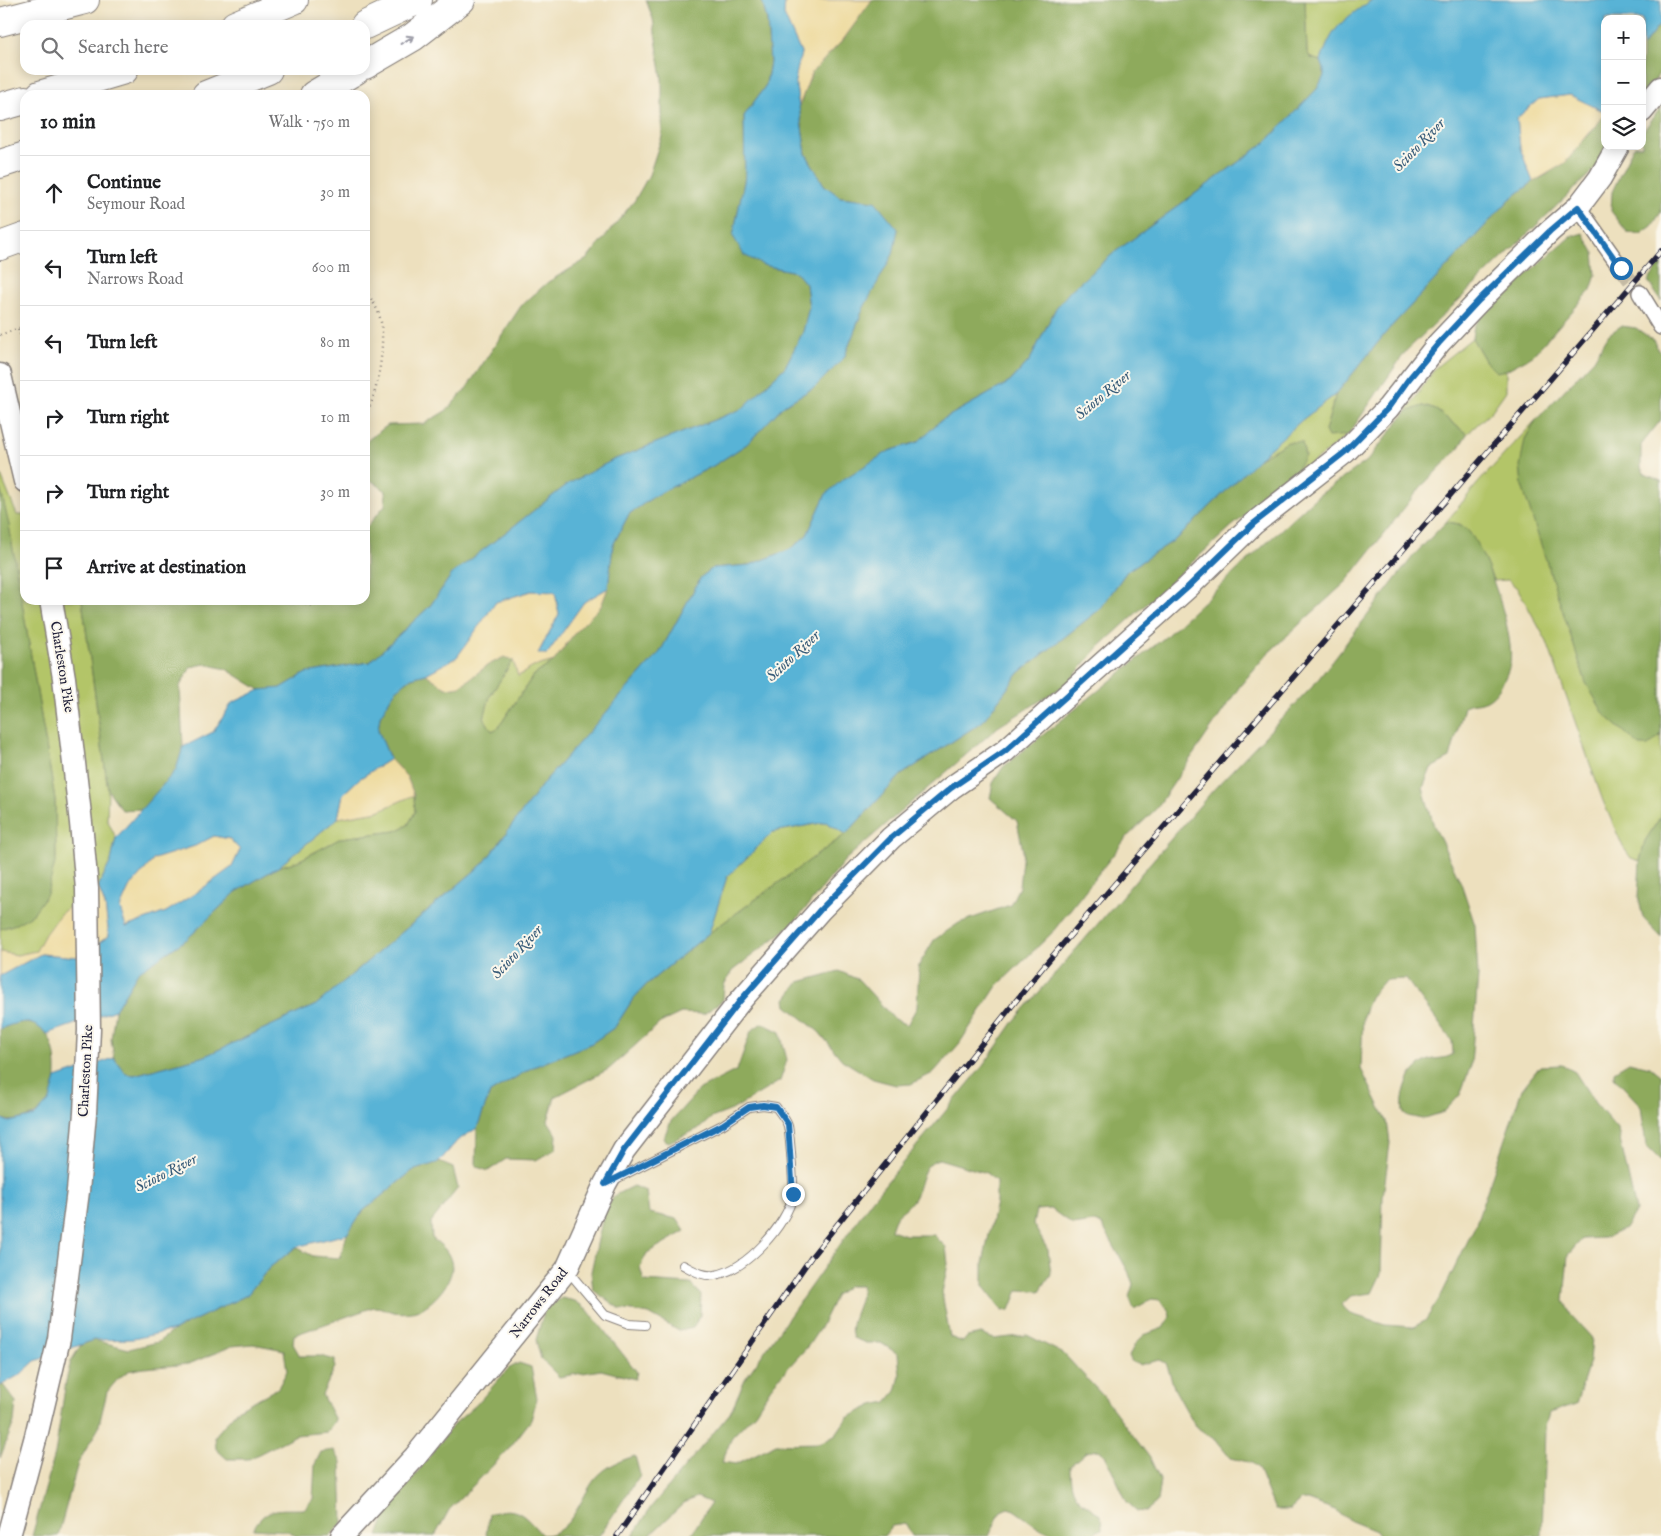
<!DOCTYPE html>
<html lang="en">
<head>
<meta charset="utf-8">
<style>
	:root { --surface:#fff; --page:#f2f2f2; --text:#202124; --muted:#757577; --line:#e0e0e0 }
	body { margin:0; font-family:"IM FELL English",serif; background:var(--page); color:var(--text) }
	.controls { position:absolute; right:15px; top:15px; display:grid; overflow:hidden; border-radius:10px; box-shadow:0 2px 12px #0003 }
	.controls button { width:45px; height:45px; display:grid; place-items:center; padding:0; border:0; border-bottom:1px solid var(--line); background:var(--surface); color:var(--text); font:25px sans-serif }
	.stop { position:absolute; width:15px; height:15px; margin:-11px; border:4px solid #1f6fb2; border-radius:50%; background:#fff }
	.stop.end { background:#1f6fb2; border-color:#fff; box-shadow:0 1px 5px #0008 }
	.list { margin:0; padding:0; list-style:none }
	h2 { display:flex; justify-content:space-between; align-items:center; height:65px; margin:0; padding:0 20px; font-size:21px }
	h2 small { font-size:16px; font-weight:400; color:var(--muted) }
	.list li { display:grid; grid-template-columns:32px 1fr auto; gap:15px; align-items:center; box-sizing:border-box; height:75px; padding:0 20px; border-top:1px solid var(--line) }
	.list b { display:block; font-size:19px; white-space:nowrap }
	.list p { margin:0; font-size:16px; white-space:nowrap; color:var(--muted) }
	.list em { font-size:16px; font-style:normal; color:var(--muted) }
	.icon { flex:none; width:28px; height:28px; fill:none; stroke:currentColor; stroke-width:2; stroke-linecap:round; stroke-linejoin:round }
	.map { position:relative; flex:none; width:1661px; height:1536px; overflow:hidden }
	.search { position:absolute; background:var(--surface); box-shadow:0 2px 12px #0003; left:20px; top:20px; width:350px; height:55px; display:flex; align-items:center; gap:12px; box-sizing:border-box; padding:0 18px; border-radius:15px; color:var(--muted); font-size:19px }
	.panel { position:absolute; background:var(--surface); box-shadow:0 2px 12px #0003; left:20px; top:90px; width:350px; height:515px; border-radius:15px }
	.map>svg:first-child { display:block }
</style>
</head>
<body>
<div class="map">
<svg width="1661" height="1536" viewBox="0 0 1661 1536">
	<rect width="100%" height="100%" fill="#fbf7ec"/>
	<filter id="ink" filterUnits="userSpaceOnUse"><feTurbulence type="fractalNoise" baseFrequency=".02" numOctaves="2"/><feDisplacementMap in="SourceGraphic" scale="10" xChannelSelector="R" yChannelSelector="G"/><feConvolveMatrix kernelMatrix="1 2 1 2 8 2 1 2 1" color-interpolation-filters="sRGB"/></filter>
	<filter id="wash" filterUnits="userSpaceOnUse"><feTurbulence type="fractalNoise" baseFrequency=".0096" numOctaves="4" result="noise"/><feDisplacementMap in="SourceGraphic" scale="20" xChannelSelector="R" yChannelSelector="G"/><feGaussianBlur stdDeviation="1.12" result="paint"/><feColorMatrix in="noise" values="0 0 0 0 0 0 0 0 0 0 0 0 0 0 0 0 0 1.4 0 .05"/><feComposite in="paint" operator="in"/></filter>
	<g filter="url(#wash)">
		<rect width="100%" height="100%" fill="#ede0be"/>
		<path fill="#b3c568" stroke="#6a7452" d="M1305 0H1372C1342 21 1333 25 1321 61L1311 58 1307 52Z
			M1472 338 1486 362 1496 371 1506 370V391L1491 412 1467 434 1436 410 1423 406 1406 412 1435 368Z
			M1336 394 1325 431 1348 435 1290 480 1304 456 1288 442 1258 459 1302 420Z
			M1536 420 1525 439 1659 737 1661 731V816L1645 841 1640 861 1631 858 1623 847 1603 801 1547 642 1518 589 1508 580 1494 581 1469 532 1460 524 1446 522 1478 483Z
			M0 473 17 515H25V600H82L108 790 107 819 116 838 111 861 98 887 45 934 37 951 17 955 0 952V929L16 924 56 859 55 799 9 526 0 487Z
			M513 660 518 676 533 667 554 661 533 676 498 728 492 731 484 718 490 696Z
			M414 795 415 812 408 825 396 831 341 838 298 861 278 867 338 818 378 811Z
			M826 822 846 834 709 933 727 877 773 832Z"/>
		<path fill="#8eaa5c" stroke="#58664c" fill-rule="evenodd" d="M646 0H762L767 20 770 62 766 85 744 116 745 177 733 236 763 265 796 272 806 284 809 307 803 332 785 367 742 409 613 460 568 484 452 574 430 606 370 662 306 673 281 688 267 690H260L226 669 205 664 191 667 180 686 183 747 176 770 142 809 122 810 108 790 82 600H365V529L385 505 386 491 365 476V442L388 425 424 424 447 410 466 389 521 306 548 282 587 259 635 200 649 175 662 136V79L653 19Z
			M872 0H1305L1307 52 1311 58 1321 61 1324 69V77L1317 89 1266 142 1115 252 1056 308 1030 360 1010 382 940 421 918 442 889 451 826 494 807 535 791 549 750 565 713 568 701 577 660 652 545 781 484 863 316 1005 205 1056 134 1075 126 1074 114 1058 111 1039 115 1010 138 972 187 939 236 892 278 867 298 861 341 838 396 831 408 825 415 812 414 795 407 777 390 759 378 730 380 716 395 691 411 678 426 674 446 688 460 686 488 665 504 657 513 660 490 696 484 718 492 731 498 728 533 676 554 661 576 631 601 606 608 588 613 545 629 514 656 495 713 466 747 444 784 405 815 387 844 358 863 309 875 201 840 197 824 185 806 154 799 106 812 72 843 40Z
			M1661 23V71L1642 99V47Z
			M1661 107V212L1652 226 1641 234 1627 232 1611 211 1612 192 1632 149 1634 146H1642V133Z
			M1605 114V146H1611L1597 167 1406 351 1348 435 1328 437 1325 431 1336 394 1388 330 1510 199 1533 182 1548 174 1589 135Z
			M1583 233 1594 252 1596 275 1591 290 1532 356 1506 370 1496 372 1486 362 1472 338 1474 326 1486 310 1570 237Z
			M1661 264V301L1648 281Z
			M1621 326 1636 328 1653 340 1661 354V420L1641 445V468L1645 474 1661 481V731L1659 737 1648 746H1640L1604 714 1586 683 1522 486 1520 466 1525 439 1536 420 1594 359 1609 334Z
			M1423 406 1436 410 1467 434 1458 449 1420 488 1346 582 1266 655 1240 686 1156 809 1127 837 1051 934 997 986 959 1044 933 1073 911 1084 896 1085 873 1079 842 1060 819 1032 787 1006 786 999 799 982 839 971 859 980 894 1019 907 1025 917 1007 919 965 934 940 959 923 1010 905 1019 887 1023 851 1017 821 990 798 993 783 1003 767 1164 638 1315 498 1367 461 1406 412Z
			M1288 442H1302L1305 456 1290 480 1232 526 1099 647 1067 684 998 727 845 860 793 924 732 971 724 985 723 1000 704 1014 681 1013 660 1023 609 1069 555 1097 548 1121 557 1135 556 1149 536 1160 506 1159 488 1171 476 1166 477 1128 490 1093 531 1068 592 1043 615 1027 633 999 647 984 709 933 846 834 901 775 982 722 1019 673 1100 609 1127 571 1179 537 1258 459Z
			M0 487 9 525 55 799 56 859 47 894 32 915 16 924 0 929Z
			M1446 522C1456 523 1463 524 1470 533 1487 556 1518 640 1509 668 1505 680 1495 700 1481 702 1474 704 1470 702 1464 707L1450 758 1431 768 1423 788 1434 826 1461 883 1475 925 1478 976 1471 1065 1460 1095 1444 1112 1422 1119 1408 1116 1403 1112C1401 1093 1408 1070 1427 1061 1436 1057 1445 1060 1453 1054L1452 1041 1406 979 1385 980 1370 997 1363 1016 1361 1069 1387 1121 1390 1143 1383 1197 1381 1274 1372 1293 1351 1296 1341 1305 1351 1314 1385 1325 1413 1327 1425 1321 1441 1296 1475 1226 1522 1089 1540 1066 1562 1065 1575 1072 1595 1103 1618 1130 1636 1211 1625 1229 1604 1238 1582 1239 1568 1255 1564 1301 1571 1315 1592 1338 1590 1361 1576 1404 1549 1413 1545 1427 1542 1536H1379L1376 1531 1351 1521 1335 1510 1308 1500H1301L1290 1510H1275L1258 1468 1252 1463 1231 1458 1218 1442 1195 1426 1175 1390 1166 1363 1160 1360 1139 1365 1132 1362 1129 1356 1135 1344 1144 1335 1163 1328 1170 1317 1169 1311 1160 1300 1152 1299 1134 1309 1129 1297 1133 1284 1128 1271 1102 1225 1094 1222 1073 1225 1051 1209 1036 1210 1033 1224 1048 1250 1051 1274 1040 1291 1018 1290 1010 1310 1003 1311 983 1286V1263L996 1202V1181L986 1173 939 1159C919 1164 923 1187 912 1201 901 1216 897 1208 891 1230L905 1235H934L946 1247 948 1264 942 1293 950 1337 963 1342 967 1337 981 1334 994 1339 1027 1335 1064 1354 1104 1397 1150 1458 1160 1480 1157 1502 1145 1512 1137 1511 1127 1502 1105 1455 1099 1450 1086 1452 1070 1466C1070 1497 1078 1499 1101 1515L1102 1529C1091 1535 1084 1536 1071 1536 1045 1536 1035 1524 1014 1510L1008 1508 1001 1511 989 1536H912L906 1524 892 1526 884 1536H690L711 1503 697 1497 684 1503 649 1536H633L651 1507 730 1413 745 1379 871 1201 983 1066 1015 1020 1214 789 1313 686 1414 555ZM848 1286H861C864 1304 846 1322 853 1338L866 1343H881L898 1354 900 1376 896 1391 887 1402 873 1405 847 1418 836 1434 820 1443 776 1444 736 1464 722 1462 732 1437 755 1413 774 1383 808 1346 820 1328 836 1295Z
			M1661 816V937L1643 918 1638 896 1640 861 1645 841Z
			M17 1022C23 1023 31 1023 36 1025 59 1035 60 1081 50 1100 44 1111 34 1116 22 1119 13 1121 9 1122 0 1118V1029Z
			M762 1023 780 1032 787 1060 780 1081 732 1110 711 1118 700 1128 669 1142 663 1139 671 1121 700 1089 737 1070 751 1031Z
			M1629 1062 1650 1067 1661 1076V1161L1646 1146 1641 1106 1614 1077V1071Z
			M439 1162 453 1168 458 1188 431 1222 432 1238C441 1245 448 1250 451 1261 457 1279 432 1306 416 1311 410 1313 398 1313 393 1312 386 1310 382 1307 374 1307L294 1335 293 1344 300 1356H321L335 1360V1367L322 1395 335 1420 327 1432 296 1435 249 1459H227L216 1449 215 1436 237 1410 278 1388 287 1371 284 1350 253 1344 232 1346 189 1364 144 1368 128 1371 117 1380 107 1392 98 1429 78 1463 58 1536H32L55 1454 66 1381 71 1361 81 1345 94 1340 129 1349 158 1342 174 1330 247 1295 269 1268 296 1247 313 1256 340 1258 347 1234 363 1211 412 1171Z
			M633 1186 646 1191 649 1213 677 1219 685 1231 647 1253 640 1267 644 1281 691 1284 701 1294 700 1315 693 1328 679 1331 649 1314 620 1309 593 1290 591 1272 604 1212 615 1195Z
			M562 1298 575 1301 587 1309 637 1372 635 1379 601 1370 559 1377 541 1359 536 1340 545 1308Z
			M519 1363 531 1367 537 1398 531 1420 508 1450 449 1510 435 1536H378L387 1512 454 1424 476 1405 508 1369Z
			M3 1385 16 1402 14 1422 0 1458V1386Z
			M334 1450 341 1462 343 1523 330 1536H296L288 1531 253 1529C267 1505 279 1510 304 1509L313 1499 315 1464 321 1452Z
			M635 1456 640 1475 599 1536H487L486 1535 489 1514C517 1504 524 1515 542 1535 571 1536 580 1498 595 1479 606 1466 619 1461 635 1456Z"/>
		<path fill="#eeda9e" stroke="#887e6c" d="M785 0H872L843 40 812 72 799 106 795 80 801 53 784 15Z
			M1570 95 1605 112V114L1565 163 1533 182 1520 148 1517 118 1539 99Z
			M608 588 601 606 576 631 554 661 533 667 518 676 513 660 504 657 488 665 460 686 446 688 426 674 457 657 496 602 531 591H555L559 614 538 653 547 654 584 602Z
			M390 759 407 777 414 795 378 811 338 818 343 794 359 779Z
			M214 836 230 839 240 850 232 867 199 891 166 912 125 927 120 908 129 888 154 859 195 846Z
			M98 887 105 905 109 936 77 957 41 954 0 976V952L17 955 36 951 45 934 61 913Z"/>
		<path fill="#59b3d6" stroke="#3e6a88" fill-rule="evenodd" d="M762 0H785L784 15 801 53 795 80 806 154 824 185 840 197 875 201 898 229 893 254 863 309 844 358 815 387 784 405 747 444 713 466 656 495 629 514 613 545 608 588 584 602 547 654H538L559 614 555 592 531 591 496 602 457 657 426 674 411 678 395 691 380 716 378 730 390 759 359 779 343 794 338 818 278 867 236 892 187 939 138 972 115 1010 47 1034C30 1018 20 1021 0 1029V976L41 954 78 957 109 936 105 905 98 887 111 861 116 838 176 770 183 747 213 732 232 703 260 690 281 688 306 673 370 662 430 606 452 574 568 484 613 460 742 409 785 367 803 332 809 307 806 284 796 272 763 265 744 255 733 236 745 177 744 116 766 85 770 62 767 20ZM214 836 230 839 240 850 232 867 199 891 166 912 126 927 120 908 129 888 154 859 195 846Z
			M1372 0H1661V23L1642 47V19H1605V112L1570 95 1539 99 1517 118 1520 148 1533 182 1510 199 1388 330 1336 394 1302 420 1258 459 1179 537 1127 571 1100 609 1019 673 982 722 901 775 846 834 826 822 773 832 727 877 709 933 647 984 633 999 615 1027 592 1043 531 1068 490 1093 477 1128 457 1141 439 1162 412 1171 363 1211 347 1234 296 1247 269 1268 247 1295 174 1330 133 1339 94 1340 35 1361 21 1374 0 1386V1118L9 1122 35 1116 50 1100 56 1078 114 1058 126 1074 134 1075 205 1056 316 1005 484 863 545 781 660 652 701 577 713 568 750 565 791 549 807 535 826 494 842 480 889 451 918 442 940 421 1010 382 1030 360 1056 308 1071 290 1115 252 1266 142 1317 89 1324 76V69L1321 61C1333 25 1342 21 1372 0Z"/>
	</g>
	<g filter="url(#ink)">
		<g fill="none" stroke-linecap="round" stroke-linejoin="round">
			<path stroke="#c4baa4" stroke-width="15" stroke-dasharray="15 8" stroke-linecap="butt" d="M1621 268 1640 293"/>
			<defs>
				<path id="lane" d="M616 1179 722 1125 749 1107 763 1105 776 1107C779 1112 786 1119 788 1126 790 1136 794 1187 793 1195 787 1225 746 1270 715 1275 703 1277 693 1270 683 1265
					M568 1271 605 1315 629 1324 645 1325"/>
				<path id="street" d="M1578 207 1621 268
					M1640 293 1661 327"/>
				<path id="secondary" d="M1642 111 1661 88
					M0 375 25 481
					M9 1536 36 1436 59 1339 78 1191 85 1113 89 1030 87 889 81 823 64 678 51 600
					M342 1536 415 1457 567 1269 605 1184 624 1150 740 1001 820 910 891 838 951 788 1005 751 1187 588 1253 524 1345 452 1388 408 1439 343 1479 301 1550 231 1578 207 1600 178 1618 146"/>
				<path id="highway" d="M0 22 85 0
					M235 25 294 0
					M365 25 418 0
					M365 65 413 37 461 0
					M40 95 124 70
					M206 95 268 70
					M314 95 356 70
					M0 107 25 100
					M0 164 25 156
					M0 246 25 237"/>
			</defs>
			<use href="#lane" stroke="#88817c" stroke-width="10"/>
			<use href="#street" stroke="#88817c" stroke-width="18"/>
			<use href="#secondary" stroke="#88817c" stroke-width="25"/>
			<use href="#highway" stroke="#88817c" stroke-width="30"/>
			<path stroke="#88817c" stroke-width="2.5" stroke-dasharray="1 4" stroke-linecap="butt" d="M365 291C372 299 379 311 381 322 385 347 378 395 365 416
				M18 329 25 346
				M0 335 25 326
				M296 600 313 606"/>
			<use href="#lane" stroke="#fff" stroke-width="8"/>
			<use href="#street" stroke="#fff" stroke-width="15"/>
			<use href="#secondary" stroke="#fff" stroke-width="22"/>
			<use href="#highway" stroke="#fff" stroke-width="28"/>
			<defs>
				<path id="rail" d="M617 1536 812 1256 1043 967 1661 251"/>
			</defs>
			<use href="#rail" stroke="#22223b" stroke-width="5.5"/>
			<use href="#rail" stroke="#fbf7ec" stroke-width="4" stroke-dasharray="11" stroke-linecap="butt"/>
		</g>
		<defs><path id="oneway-shaft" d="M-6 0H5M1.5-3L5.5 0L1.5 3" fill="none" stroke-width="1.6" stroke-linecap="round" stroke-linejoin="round" transform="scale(1.25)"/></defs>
		<use stroke="#9c9ca7" href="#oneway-shaft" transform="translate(407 40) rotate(-31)"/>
	</g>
	<g fill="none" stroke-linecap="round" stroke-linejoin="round" filter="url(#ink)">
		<path stroke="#1f6fb2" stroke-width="6" d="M793 1194 788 1124 776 1107 763 1105 749 1107 722 1125 605 1184 624 1150 740 1001 820 910 891 838 951 788 1005 751 1187 588 1253 524 1345 452 1388 408 1408 380 1439 343 1479 300 1550 231 1578 207 1621 268"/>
	</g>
	<g text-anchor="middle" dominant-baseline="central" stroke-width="4" stroke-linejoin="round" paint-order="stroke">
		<g font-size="14" fill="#22223b" stroke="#fbf7ec">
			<text transform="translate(62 667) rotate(81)">Charleston Pike</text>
			<text transform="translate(86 1071) rotate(-87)">Charleston Pike</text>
			<text transform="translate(539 1303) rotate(-52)">Narrows Road</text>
		</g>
		<g font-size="15" font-style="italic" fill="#385c79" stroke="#fbf7ec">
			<text transform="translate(1419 145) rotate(-46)">Scioto River</text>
			<text transform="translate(1103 395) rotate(-40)">Scioto River</text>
			<text transform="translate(793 656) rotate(-43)">Scioto River</text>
			<text transform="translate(517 952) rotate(-47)">Scioto River</text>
			<text transform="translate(166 1173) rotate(-27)">Scioto River</text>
		</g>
	</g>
</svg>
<div class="controls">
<button>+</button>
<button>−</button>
<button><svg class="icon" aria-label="layers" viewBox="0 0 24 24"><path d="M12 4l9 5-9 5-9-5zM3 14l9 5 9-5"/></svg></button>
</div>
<div class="stop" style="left:1621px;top:268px"></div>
<div class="stop end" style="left:793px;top:1194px"></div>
<div class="search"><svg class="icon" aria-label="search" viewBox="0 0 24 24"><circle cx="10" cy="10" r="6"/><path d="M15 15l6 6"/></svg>Search here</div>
<section class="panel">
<h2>10 min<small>Walk · 750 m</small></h2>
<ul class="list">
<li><svg class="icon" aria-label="ahead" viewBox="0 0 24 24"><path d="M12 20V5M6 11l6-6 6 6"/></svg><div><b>Continue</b><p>Seymour Road</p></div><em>30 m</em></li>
<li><svg class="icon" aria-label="left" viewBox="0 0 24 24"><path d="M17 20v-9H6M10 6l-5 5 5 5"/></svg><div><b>Turn left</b><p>Narrows Road</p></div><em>600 m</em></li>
<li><svg class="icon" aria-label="left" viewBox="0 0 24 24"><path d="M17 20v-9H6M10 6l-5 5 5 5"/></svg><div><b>Turn left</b></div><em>80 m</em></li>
<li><svg class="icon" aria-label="right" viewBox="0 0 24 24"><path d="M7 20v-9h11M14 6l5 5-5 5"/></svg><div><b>Turn right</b></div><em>10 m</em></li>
<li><svg class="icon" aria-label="right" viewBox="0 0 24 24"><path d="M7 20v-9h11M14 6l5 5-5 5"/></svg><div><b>Turn right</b></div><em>30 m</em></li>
<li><svg class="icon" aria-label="arrive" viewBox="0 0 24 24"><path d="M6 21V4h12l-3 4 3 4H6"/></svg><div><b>Arrive at destination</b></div></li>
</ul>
</section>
</div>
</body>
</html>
